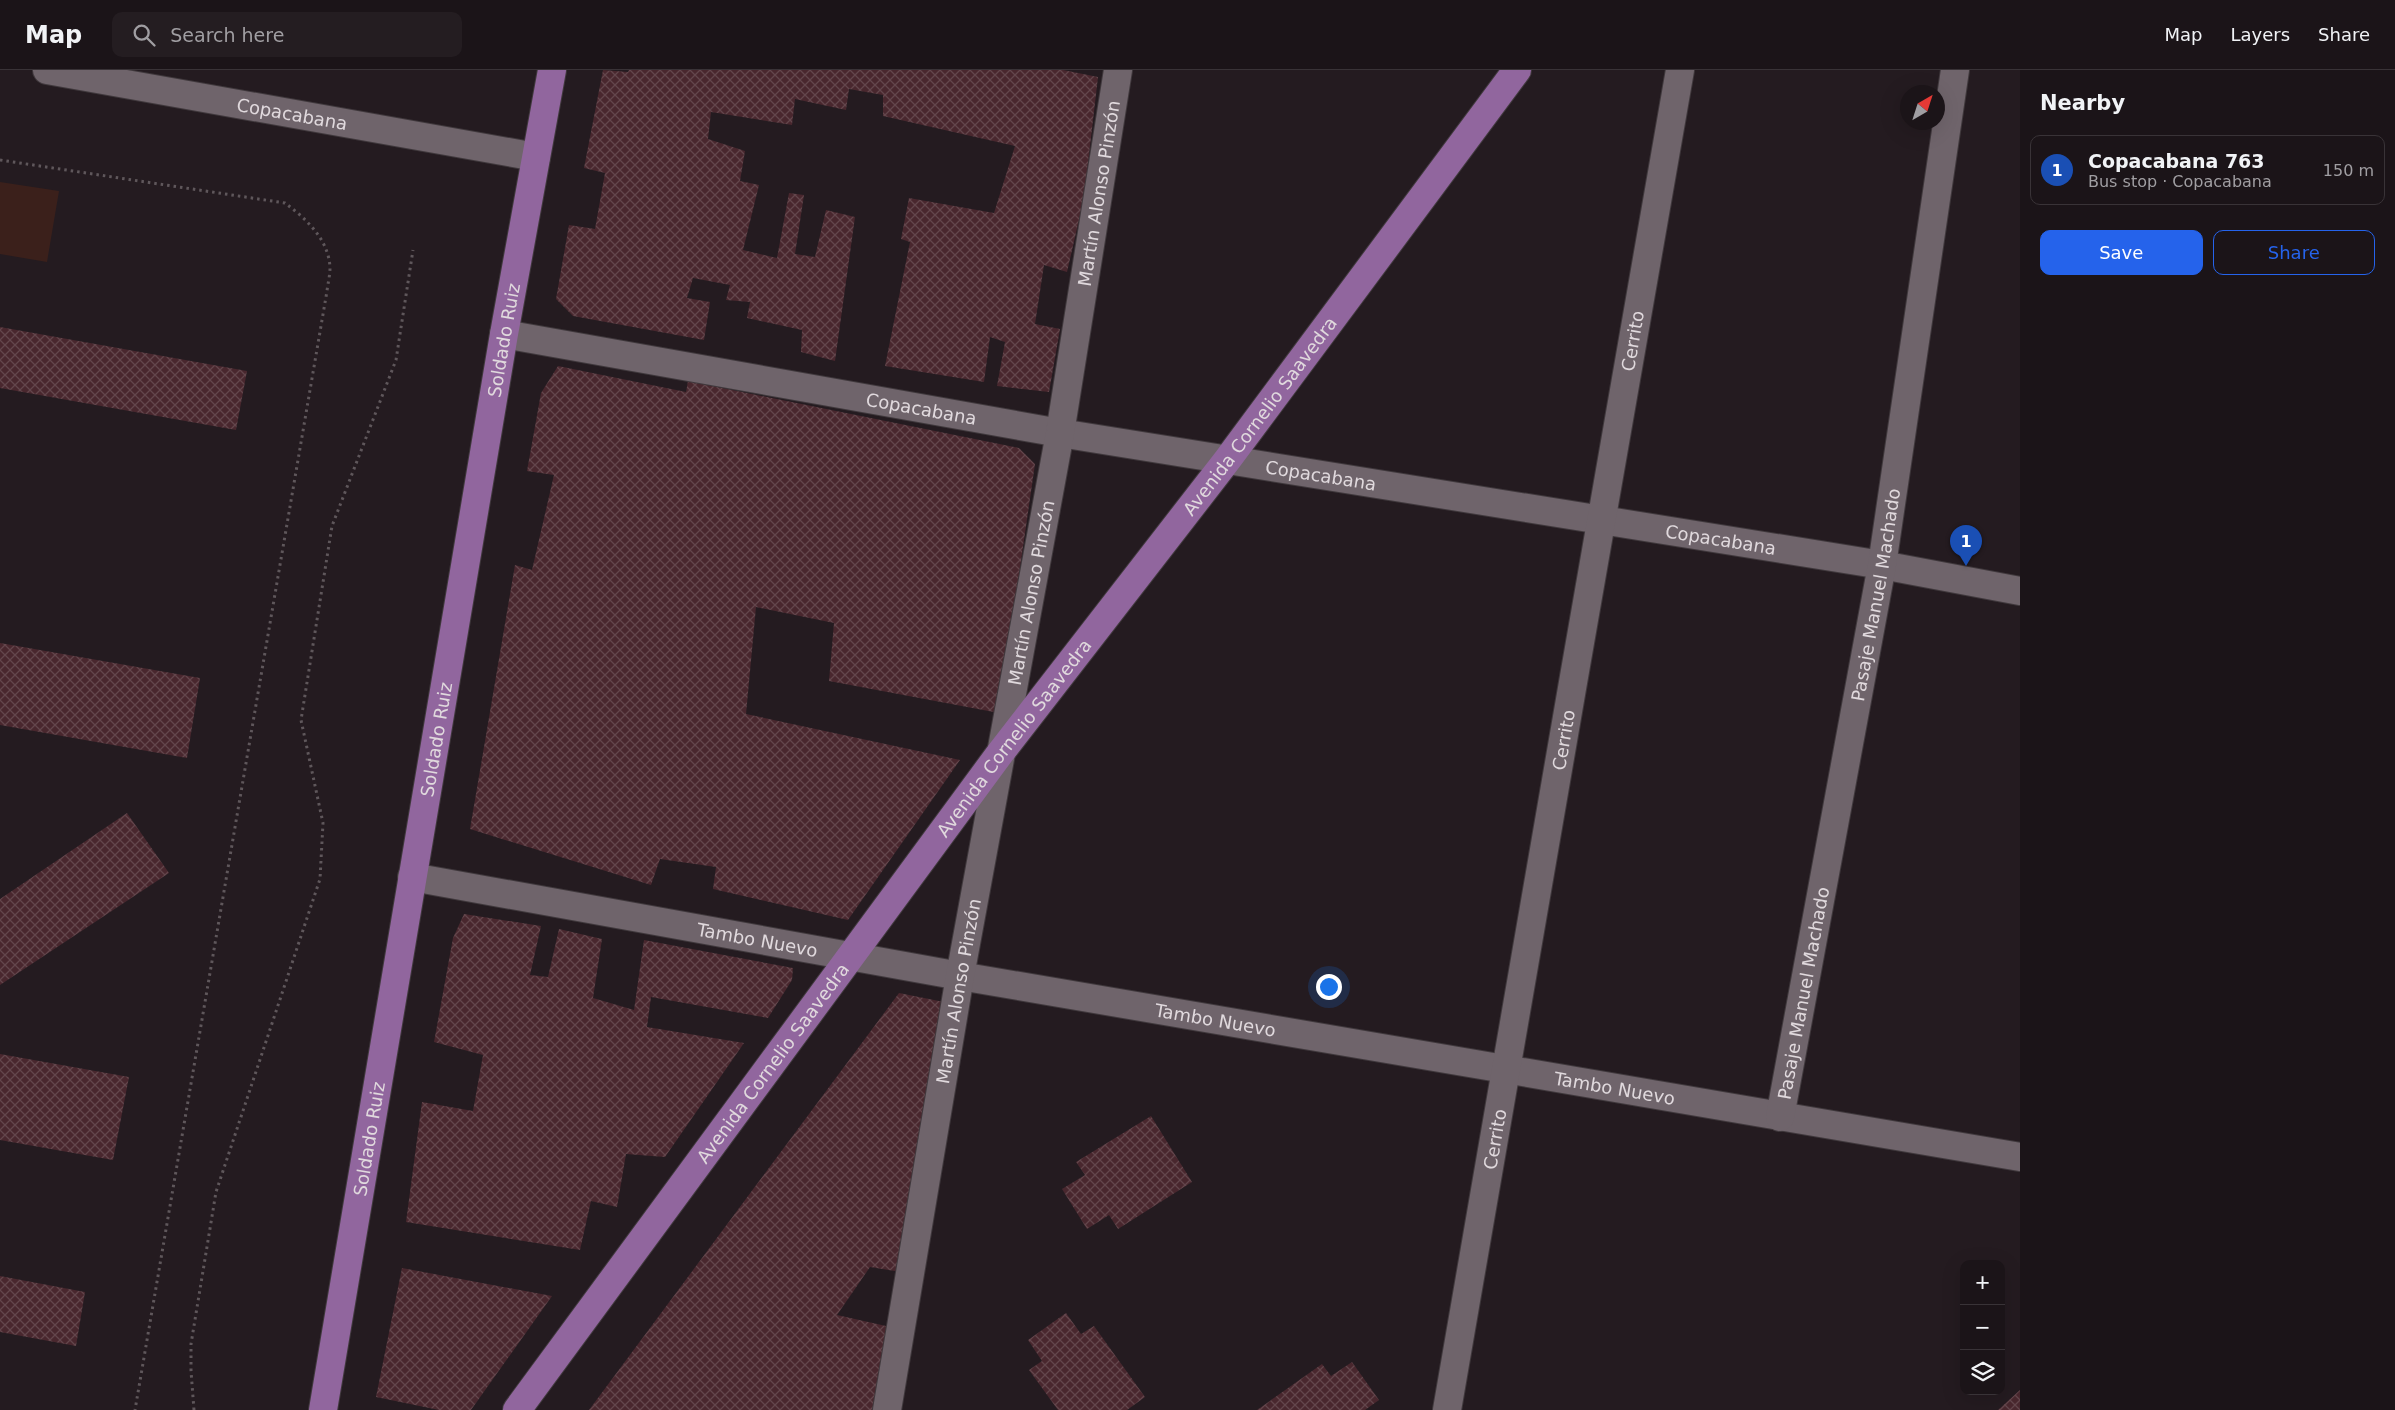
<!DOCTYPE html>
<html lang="en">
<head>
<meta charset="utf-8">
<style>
	:root { --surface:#1b1418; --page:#241d21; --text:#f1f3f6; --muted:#a09ea2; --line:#393337; --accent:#2563eb }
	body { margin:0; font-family:"DejaVu Sans",sans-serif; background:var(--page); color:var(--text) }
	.controls { position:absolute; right:15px; bottom:15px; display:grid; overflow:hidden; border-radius:10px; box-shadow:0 5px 20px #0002 }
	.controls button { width:45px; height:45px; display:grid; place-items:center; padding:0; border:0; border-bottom:1px solid var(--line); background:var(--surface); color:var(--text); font:25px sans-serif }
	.compass { position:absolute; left:1900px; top:15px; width:45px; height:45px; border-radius:50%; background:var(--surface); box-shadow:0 5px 20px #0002; rotate:39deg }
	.you { position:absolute; left:1328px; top:916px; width:18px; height:18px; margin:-12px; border:4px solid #fff; border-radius:50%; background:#1a73e8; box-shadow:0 0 0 8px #1a73e833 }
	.badge { display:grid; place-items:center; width:32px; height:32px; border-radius:50%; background:var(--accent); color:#fff; font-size:16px; font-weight:700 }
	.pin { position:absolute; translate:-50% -41px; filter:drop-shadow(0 1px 2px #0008) }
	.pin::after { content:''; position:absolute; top:26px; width:18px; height:15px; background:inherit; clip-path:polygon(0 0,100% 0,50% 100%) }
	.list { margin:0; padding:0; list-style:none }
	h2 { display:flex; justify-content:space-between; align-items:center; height:65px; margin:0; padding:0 20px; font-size:21px }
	h2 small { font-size:16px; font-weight:400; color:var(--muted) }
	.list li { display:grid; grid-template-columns:32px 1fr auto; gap:15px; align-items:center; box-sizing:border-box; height:70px; margin:0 10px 10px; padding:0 10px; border:1px solid var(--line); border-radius:10px }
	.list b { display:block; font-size:19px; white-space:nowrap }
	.list p { margin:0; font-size:16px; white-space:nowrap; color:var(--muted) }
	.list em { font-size:16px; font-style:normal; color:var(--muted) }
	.actions { display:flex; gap:10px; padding:15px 20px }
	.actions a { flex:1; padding:11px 0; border:1px solid var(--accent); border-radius:10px; text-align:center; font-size:18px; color:var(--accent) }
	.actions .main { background:var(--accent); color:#fff }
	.icon { flex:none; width:28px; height:28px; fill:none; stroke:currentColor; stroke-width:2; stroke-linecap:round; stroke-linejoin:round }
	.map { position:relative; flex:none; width:2020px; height:1340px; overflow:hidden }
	header { display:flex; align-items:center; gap:30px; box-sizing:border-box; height:70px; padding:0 25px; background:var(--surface); border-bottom:1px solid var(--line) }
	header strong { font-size:24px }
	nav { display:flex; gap:28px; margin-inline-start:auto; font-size:18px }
	.search { width:350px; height:45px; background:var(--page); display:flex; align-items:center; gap:12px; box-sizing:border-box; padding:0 18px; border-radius:10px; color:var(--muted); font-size:19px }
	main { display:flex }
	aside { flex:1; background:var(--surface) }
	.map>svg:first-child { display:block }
</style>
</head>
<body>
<header>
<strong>Map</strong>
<div class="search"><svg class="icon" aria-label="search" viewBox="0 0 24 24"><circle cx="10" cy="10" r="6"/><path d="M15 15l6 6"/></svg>Search here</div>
<nav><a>Map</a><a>Layers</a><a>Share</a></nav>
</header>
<main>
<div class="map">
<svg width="2020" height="1340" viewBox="0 0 2020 1340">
	<defs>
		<pattern id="building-cross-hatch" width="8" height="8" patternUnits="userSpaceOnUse" patternTransform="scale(1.25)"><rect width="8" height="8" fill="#49272e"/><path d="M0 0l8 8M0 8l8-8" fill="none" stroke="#63464c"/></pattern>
	</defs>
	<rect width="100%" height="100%" fill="#241b20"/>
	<path fill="#3b201b" d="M0 112 59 121 47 192 0 184Z"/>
	<path fill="url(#building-cross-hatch)" d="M603 0 628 2 629 0H1063L1098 7 1084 128 1067 202 1044 195 1035 254 1060 259 1049 322 997 316 1005 272 990 267 984 312 885 296 910 172 901 169 909 128 994 143 1015 76 883 46V25L849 19 846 40 795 29 792 55 711 42 708 69 745 81 740 111 759 115 743 180 777 188 789 123 804 125 795 184 815 187 826 140 855 147 835 291 801 282 802 260 747 248 750 232 726 230 730 215 693 208 687 228 710 232 704 270 573 246 556 229 569 155 595 159 605 103 584 98Z
		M0 257 247 301 236 360 0 318Z
		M558 296 686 322 688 311 1019 378 1035 394 999 643 829 611 834 553 756 537 746 644 960 690 848 850 713 819 716 797 660 789 651 815 470 759 515 495 532 500 554 405 527 401 541 323Z
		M0 573 200 608 187 688 0 655Z
		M127 743 169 803 0 915V829Z
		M464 844 541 856 530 905 548 907 559 859 602 869 593 928 634 940 644 870 793 898 792 910 768 948 651 927 647 957 744 973 665 1087 626 1084 617 1137 591 1131 580 1180 406 1152 422 1032 473 1041 483 985 434 972 453 868Z
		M899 923 944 932 901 1202 870 1197 837 1245 895 1258 880 1340H589Z
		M0 984 129 1007 113 1090 0 1070Z
		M1151 1046 1192 1112 1118 1159 1109 1145 1087 1159 1062 1119 1085 1105 1076 1092Z
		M402 1198 552 1226 471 1340H439L376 1327Z
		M0 1206 85 1222 76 1276 0 1262Z
		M1066 1243 1081 1264 1094 1256 1145 1327 1127 1340H1058L1029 1300 1042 1291 1028 1270Z
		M1352 1292 1379 1330 1365 1340H1257L1322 1294 1331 1306Z
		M2020 1320V1340H1998Z"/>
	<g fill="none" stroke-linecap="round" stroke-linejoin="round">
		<defs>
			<g id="minor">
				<path id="s1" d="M47 0 536 87"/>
				<path id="s2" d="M504 264 1060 363 1882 495 2020 521"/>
				<path id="s3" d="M412 807 960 906 2020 1087"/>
				<path id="s4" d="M1780 1047 1882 495 1955 0"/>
				<path id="s5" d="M887 1340 960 906 1060 363 1118 0"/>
				<path id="s6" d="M1447 1340C1526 894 1600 446 1680 0"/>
			</g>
			<g id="major">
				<path id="s7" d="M323 1340 504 264 552 0"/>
				<path id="s8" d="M517 1340 1001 682 1228 389 1517 0"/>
			</g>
		</defs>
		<use href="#minor" stroke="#40393d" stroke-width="30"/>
		<use href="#major" stroke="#40393d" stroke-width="30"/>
		<path stroke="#5f575b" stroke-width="3" stroke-dasharray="2.5 4" stroke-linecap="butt" d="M0 90 285 133C305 148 329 169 330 198 330 205 328 213 327 221L135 1340
			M194 1340 191 1301V1274L216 1122 320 809 323 753 301 650 332 456 396 290 413 180"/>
		<use href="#minor" stroke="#6f646b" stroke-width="28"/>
		<use href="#major" stroke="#91669e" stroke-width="28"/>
	</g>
	<g text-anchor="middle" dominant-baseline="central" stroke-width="5" stroke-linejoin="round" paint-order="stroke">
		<g font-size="18" fill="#e0d9dd" stroke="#241b20">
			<text stroke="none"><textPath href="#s1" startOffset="249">Copacabana</textPath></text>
			<text stroke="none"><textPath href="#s5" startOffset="1235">Martín Alonso Pinzón</textPath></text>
			<text stroke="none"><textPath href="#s7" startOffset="1085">Soldado Ruiz</textPath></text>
			<text stroke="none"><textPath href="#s6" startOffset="1085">Cerrito</textPath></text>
			<text stroke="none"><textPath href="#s2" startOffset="424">Copacabana</textPath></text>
			<text stroke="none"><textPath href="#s8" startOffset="1241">Avenida Cornelio Saavedra</textPath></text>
			<text stroke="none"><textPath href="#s2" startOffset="829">Copacabana</textPath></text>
			<text stroke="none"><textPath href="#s2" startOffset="1234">Copacabana</textPath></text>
			<text stroke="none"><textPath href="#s5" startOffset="830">Martín Alonso Pinzón</textPath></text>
			<text stroke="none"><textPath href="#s4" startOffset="531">Pasaje Manuel Machado</textPath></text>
			<text stroke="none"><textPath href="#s8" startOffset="836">Avenida Cornelio Saavedra</textPath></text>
			<text stroke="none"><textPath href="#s7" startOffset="680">Soldado Ruiz</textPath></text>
			<text stroke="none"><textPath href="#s6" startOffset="680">Cerrito</textPath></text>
			<text stroke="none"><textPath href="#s3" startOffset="351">Tambo Nuevo</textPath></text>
			<text stroke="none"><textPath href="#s5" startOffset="425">Martín Alonso Pinzón</textPath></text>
			<text stroke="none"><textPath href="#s4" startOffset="126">Pasaje Manuel Machado</textPath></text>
			<text stroke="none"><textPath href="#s3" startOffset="816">Tambo Nuevo</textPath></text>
			<text stroke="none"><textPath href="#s8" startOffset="431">Avenida Cornelio Saavedra</textPath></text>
			<text stroke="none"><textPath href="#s3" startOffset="1221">Tambo Nuevo</textPath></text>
			<text stroke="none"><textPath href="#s7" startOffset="275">Soldado Ruiz</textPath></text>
			<text stroke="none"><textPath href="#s6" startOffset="275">Cerrito</textPath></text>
		</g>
	</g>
</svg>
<div class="controls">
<button>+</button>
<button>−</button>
<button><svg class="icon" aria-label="layers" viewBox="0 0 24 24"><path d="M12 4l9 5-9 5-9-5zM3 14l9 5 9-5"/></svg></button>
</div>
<svg class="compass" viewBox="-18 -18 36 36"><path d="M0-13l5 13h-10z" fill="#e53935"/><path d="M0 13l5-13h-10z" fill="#a09ea2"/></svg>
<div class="you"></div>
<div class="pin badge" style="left:1966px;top:496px;background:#1a4fb4">1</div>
</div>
<aside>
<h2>Nearby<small></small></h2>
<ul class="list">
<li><span class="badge" style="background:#1a4fb4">1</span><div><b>Copacabana 763</b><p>Bus stop · Copacabana</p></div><em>150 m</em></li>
</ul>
<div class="actions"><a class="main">Save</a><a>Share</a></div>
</aside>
</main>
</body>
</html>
